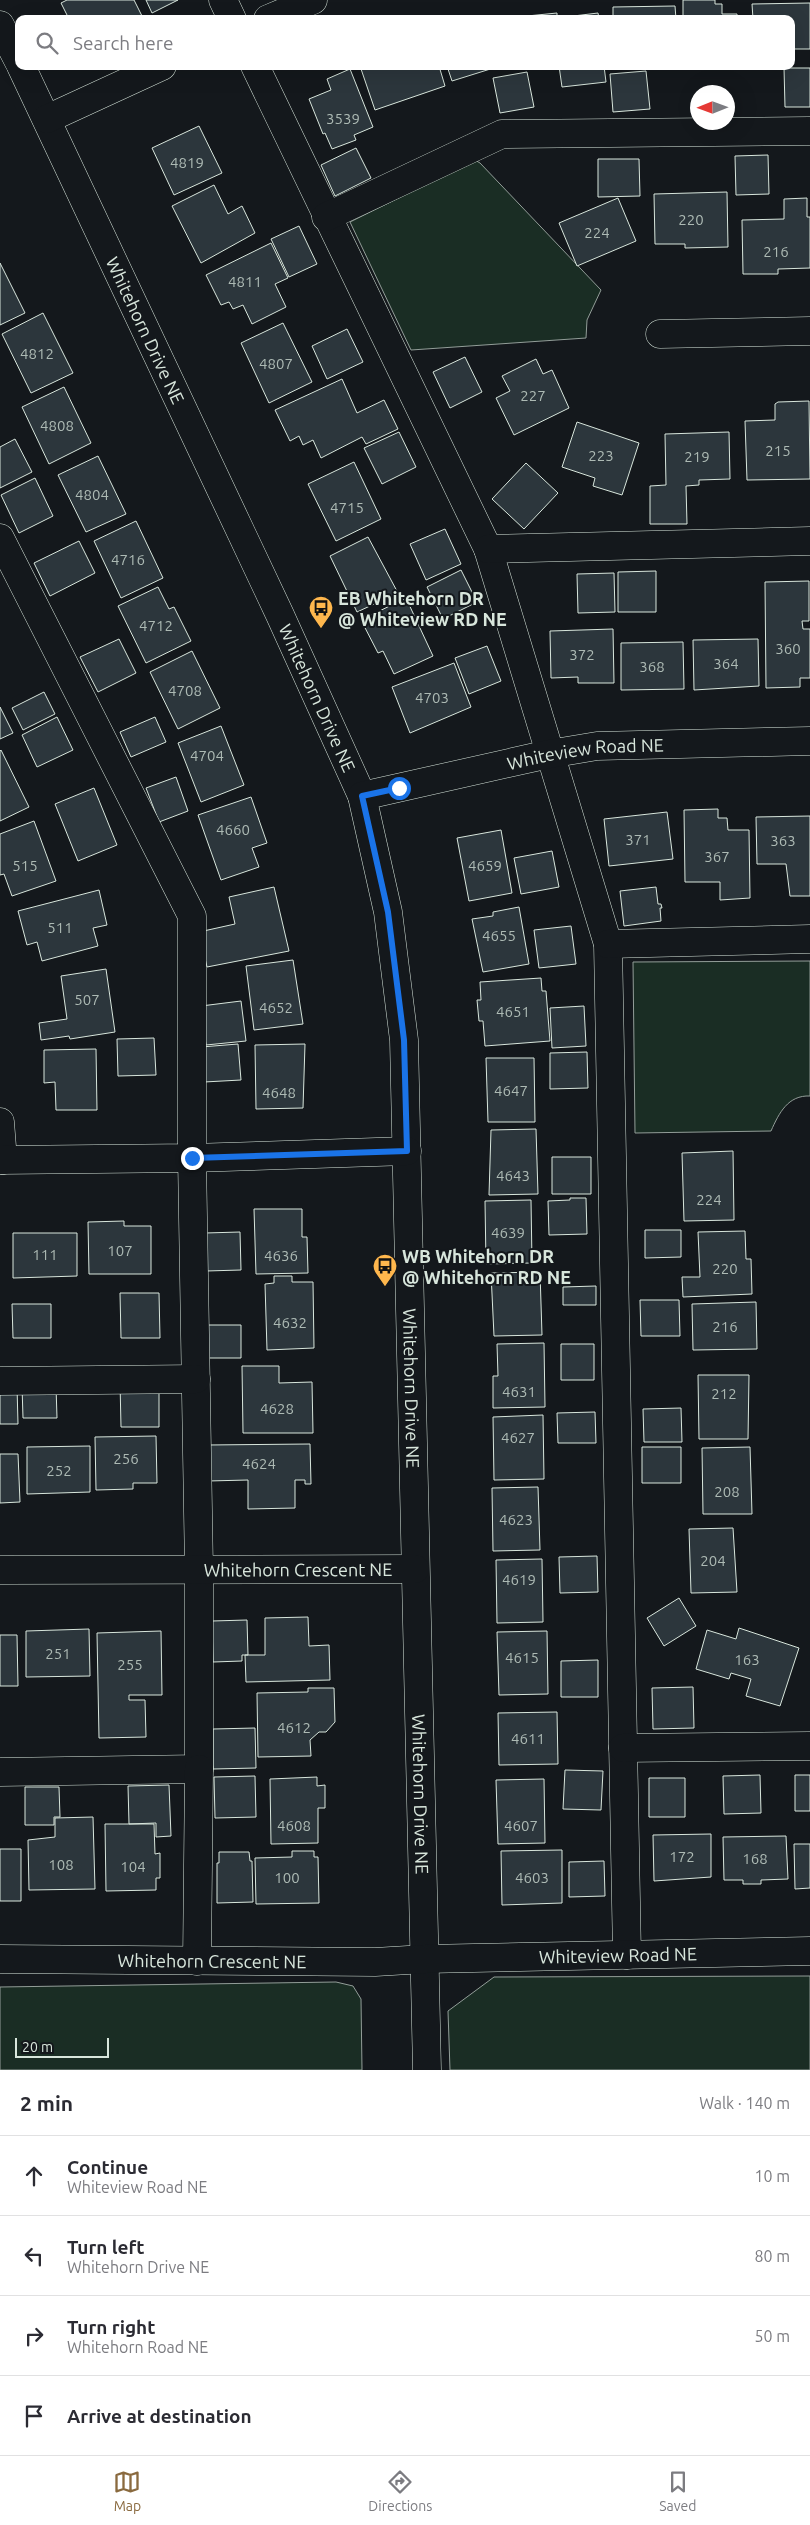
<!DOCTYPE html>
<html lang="en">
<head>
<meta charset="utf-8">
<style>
	:root { --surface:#fff; --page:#f2f2f3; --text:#2b2b33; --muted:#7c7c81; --line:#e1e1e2; --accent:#8a6a3f }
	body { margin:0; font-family:Ubuntu,sans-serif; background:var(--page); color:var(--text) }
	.compass { position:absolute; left:690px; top:85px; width:45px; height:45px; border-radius:50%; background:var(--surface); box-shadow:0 5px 20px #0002; rotate:269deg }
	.scale { position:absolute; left:15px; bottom:12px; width:94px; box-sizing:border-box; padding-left:5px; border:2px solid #d8e6dc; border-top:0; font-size:14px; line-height:18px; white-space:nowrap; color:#d8e6dc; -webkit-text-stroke:4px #14181c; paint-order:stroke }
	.stop { position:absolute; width:15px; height:15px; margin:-11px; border:4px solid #1a73e8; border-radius:50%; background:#fff }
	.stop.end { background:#1a73e8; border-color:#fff; box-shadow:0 1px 5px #0008 }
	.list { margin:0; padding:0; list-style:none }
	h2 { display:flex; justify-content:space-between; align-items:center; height:65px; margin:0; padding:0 20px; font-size:21px }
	h2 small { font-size:16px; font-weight:400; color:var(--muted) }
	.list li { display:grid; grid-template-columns:32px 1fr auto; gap:15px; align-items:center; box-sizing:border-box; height:80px; padding:0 20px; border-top:1px solid var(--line) }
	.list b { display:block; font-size:19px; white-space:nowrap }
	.list p { margin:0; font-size:16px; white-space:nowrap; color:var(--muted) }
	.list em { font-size:16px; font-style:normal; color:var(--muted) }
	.icon { flex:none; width:28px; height:28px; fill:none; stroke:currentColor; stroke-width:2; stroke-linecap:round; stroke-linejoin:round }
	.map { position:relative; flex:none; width:810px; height:2070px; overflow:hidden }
	.search { position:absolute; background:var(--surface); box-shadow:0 5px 20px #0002; left:15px; right:15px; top:15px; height:55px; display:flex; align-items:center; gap:12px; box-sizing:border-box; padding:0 18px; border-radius:10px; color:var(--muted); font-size:19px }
	.sheet { height:385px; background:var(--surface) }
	nav { display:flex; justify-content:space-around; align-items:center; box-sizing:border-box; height:70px; border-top:1px solid var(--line); background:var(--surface); font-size:14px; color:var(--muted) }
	nav a { display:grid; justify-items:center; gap:2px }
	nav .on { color:var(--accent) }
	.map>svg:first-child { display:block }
</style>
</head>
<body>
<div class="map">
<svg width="810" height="2070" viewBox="0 0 810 2070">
	<rect width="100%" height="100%" fill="#14181c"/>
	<path fill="#1a2d24" stroke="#939e99" d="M475 160 480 163 601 290 587 320 586 338 411 350 350 222Z
		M810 961V1096C788 1095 779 1113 771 1131L635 1133 633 962Z
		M810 1976V2070H450L448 2011 494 1977Z
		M336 1982 353 1986 361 1999 362 2070H0V1987Z"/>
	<path fill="#2c363c" stroke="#d8e6dc" d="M67 0H134L143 18 69 19 61 3Z
		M146 0H178L152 13Z
		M683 0H715V4H722V14H737V19H683Z
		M810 3V49H791V19H753L752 4Z
		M675 6 676 19H613V7Z
		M557 13V18L598 13 599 19H528L527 16Z
		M360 66H439L445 86 375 110Z
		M447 66H500L452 81Z
		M559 66H604L606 82 562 87Z
		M784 68H810V107H785Z
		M350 69 373 127 354 135 356 140 332 149 325 133 323 134 309 99 331 90 327 79Z
		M646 71 650 109 613 112 610 74Z
		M527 72 534 107 500 113 493 78Z
		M199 126 222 173 174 195 152 148Z
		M356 148 371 178 335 196 321 165Z
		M768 155 769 194 736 195 735 156Z
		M598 159H639L640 196 598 197Z
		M214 185 228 214 242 206 255 233 201 263 172 206Z
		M727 192 728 247 685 248V244H655L654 194Z
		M618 198 636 241 577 266 559 223Z
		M807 198V217H810V268L778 269V274H743L742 220 784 219V199Z
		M299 226 317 264 289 277 271 239Z
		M271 243 288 278 275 284 286 307 252 324 243 305 233 309 229 302 221 305 206 275Z
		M0 263 25 313 0 325Z
		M43 313 73 373 31 393 2 334Z
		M283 323 312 382 269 403 241 343Z
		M347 329 363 362 327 379 312 346Z
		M465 357 482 392 450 408 433 372Z
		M536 359 543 374 552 370 569 408 514 435 496 398 510 391 502 376Z
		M342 379 357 413 384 400 398 429 366 444 362 437 321 458 313 440 303 445 299 436 290 441 275 410Z
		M64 387 91 443 49 464 22 407Z
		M809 401 810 479 747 480 745 421 775 420V404L778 402Z
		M577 422 639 443 622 495 593 486 595 478 562 467Z
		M399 432 416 467 382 484 364 448Z
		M729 432 730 479 699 480V485L686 486 687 524H650V486L666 485 665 434Z
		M15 439 32 472 0 488V447Z
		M98 456 126 514 86 532 58 475Z
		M354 462 381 519 336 541 308 484Z
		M526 463 558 493 524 529 492 499Z
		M35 478 53 516 19 533 1 495Z
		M136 521 163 578 121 598 94 541Z
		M445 529 461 564 426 580 410 544Z
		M368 537 398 593 357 612 330 556Z
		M79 541 95 573 50 596 34 563Z
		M461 570 477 602 443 619 427 587Z
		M656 571V612H618V572Z
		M614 573 615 612 578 613 577 574Z
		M809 581V621H802L803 629H810V678H800V687L766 688 765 582Z
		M158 587 169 609 174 607 191 641 146 663 118 606Z
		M406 598 433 656 394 674 383 651 378 653 361 620Z
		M613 629 614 683H578V677L551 678 550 631Z
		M119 639 136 673 98 692 80 657Z
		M758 639 759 686 694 690 693 640Z
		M683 642 684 689 621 690V643Z
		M487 646 501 681 469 694 455 658Z
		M192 651 220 708 178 729 150 672Z
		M454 663 471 707 410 733 392 687Z
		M44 692 55 714 23 730 12 708Z
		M0 707 13 733 0 739Z
		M57 717 73 750 37 767 22 735Z
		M155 717 166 742 131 757 120 732Z
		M221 726 244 785 201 802 178 743Z
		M1 750 29 807 0 821V751Z
		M176 777 188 811 159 822 146 788Z
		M94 788 117 845 78 861 55 804Z
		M251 797 267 843 252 848 259 867 221 880 198 815Z
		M718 809V818H727L728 830H749L750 898 720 900V882H685L684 810Z
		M667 812 673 859 609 866 604 819Z
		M810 816V896H790L786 864H757L756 817Z
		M34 821 56 881 12 896 4 874 0 875V834Z
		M501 830 512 893 469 901 457 838Z
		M552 851 559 887 521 894 514 858Z
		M274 887 289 951 207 967 199 932 235 924 229 897Z
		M656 887 658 904H661L662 908H660L661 921 624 926 620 891Z
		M99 890 107 925 93 928 98 946 42 961 37 942 27 945 18 911Z
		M519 907 529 964 483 972 472 919 493 916V912Z
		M571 926 576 964 539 968 534 930Z
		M293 960 303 1024 254 1030 246 966Z
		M106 969 115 1032 70 1039 69 1036 41 1040 39 1023 67 1019 61 976Z
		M541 978 542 991H546L550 1041 485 1046 483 1021H479L477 1000H481L480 982Z
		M241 1001 246 1041 206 1045 201 1006Z
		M584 1006 586 1046 552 1048 550 1008Z
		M154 1038 156 1075 118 1076 117 1039Z
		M238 1044 241 1080 204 1082 201 1047Z
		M305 1044 303 1108 256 1109 255 1045Z
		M96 1049 97 1110H56L55 1082 44 1083V1050Z
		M587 1052 588 1088 550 1089V1053Z
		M486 1058H534L535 1122H488Z
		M536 1129 538 1194 489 1195 491 1130Z
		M733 1151 734 1220 684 1221 682 1153Z
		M552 1157H591V1194H552Z
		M570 1198H586L587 1234 549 1235 548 1201 570 1200Z
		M531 1200 532 1263 486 1264 485 1201Z
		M254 1209H302V1237H307L308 1273 256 1274Z
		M124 1221V1226H151V1274H89L88 1222Z
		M645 1230H681V1257L645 1258Z
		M745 1231 746 1259H751L752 1294 683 1297 682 1277H700L698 1232Z
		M240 1232 241 1270 206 1271 205 1233Z
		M13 1233H77V1276L13 1278Z
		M540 1272 542 1335 494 1336 491 1273Z
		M274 1276H292V1282H313L314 1348 267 1350 265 1284 274 1283Z
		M596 1286V1305H563V1287Z
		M120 1293H159L160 1338H121Z
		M640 1300H679L680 1336H641Z
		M756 1302 757 1349 693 1350 692 1304Z
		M12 1304H51V1338H13Z
		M208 1325H241V1358H208Z
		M544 1343 545 1407 493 1408V1376H498L497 1344Z
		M561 1344H594V1380H561Z
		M242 1366H279V1383L312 1382 313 1433H243Z
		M698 1375H749L748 1439H699Z
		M120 1382H159V1427H121Z
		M0 1386H17L18 1424H0Z
		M22 1386H56L57 1418H23Z
		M681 1408 682 1442H644L643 1409Z
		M595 1412 596 1443H558L557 1413Z
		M543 1415 544 1479 494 1480 493 1417Z
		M156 1436 157 1483H133V1489L96 1490 95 1437Z
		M310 1444 311 1484H305V1480H295V1508L248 1509V1480L208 1481 207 1445Z
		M90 1446V1492L27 1494V1447Z
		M642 1447H681V1483H642Z
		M750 1447 752 1514H703L702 1448Z
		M0 1454H18L20 1502 0 1503Z
		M538 1487 540 1550 493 1551 492 1488Z
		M733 1528 737 1592 691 1593 689 1529Z
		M597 1556 598 1592 560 1593 559 1557Z
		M542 1559 543 1622 497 1623 496 1560Z
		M679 1598 696 1626 664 1646 647 1618Z
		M308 1617 309 1646 329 1645 330 1680 246 1682 245 1655H265V1618Z
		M247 1620 248 1655H242V1661L213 1662 212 1621Z
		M739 1628 799 1648 780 1706 746 1696 751 1679 731 1673 729 1679 696 1669 707 1630 736 1639Z
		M89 1629 90 1676 26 1677V1631Z
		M161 1631 162 1695H129V1700H145L146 1737 99 1738 97 1633Z
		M547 1631 548 1694 499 1695 497 1632Z
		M0 1635H17L18 1686H0Z
		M598 1660V1697H561V1661Z
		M693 1687 694 1728 653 1729 652 1688Z
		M308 1688H334L335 1722 326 1732H319L310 1740 311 1756 258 1757 257 1693 308 1692Z
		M557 1712 558 1764 499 1765 498 1713Z
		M255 1728 256 1768 213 1769V1729Z
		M565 1770 603 1771 601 1810 563 1809Z
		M760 1775 761 1813 724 1814 723 1776Z
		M795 1775H810V1811H795Z
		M255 1776 256 1817 215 1818 214 1777Z
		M317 1777V1786L325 1785V1808H318V1843L271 1844 270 1779Z
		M649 1778H685V1817H649Z
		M544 1779 545 1843 498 1844 496 1780Z
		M169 1785 171 1836 156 1837V1823L129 1824 128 1786Z
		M25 1787H59L60 1817H54V1825H25Z
		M93 1817 95 1889 29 1890 28 1840 55 1837V1818Z
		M105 1824H154L155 1854 160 1853V1878H156V1890L106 1891Z
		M711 1834V1877L654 1881 653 1835Z
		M786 1836 788 1879 761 1880V1884H743V1880H724L723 1837Z
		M794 1844H810V1888L795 1889Z
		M0 1849H21V1901H0Z
		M562 1850V1903L502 1905 501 1851Z
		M292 1851H314V1857H318L319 1903 256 1904 255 1858 292 1857Z
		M219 1852H249L250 1861H252L253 1902 217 1903V1863H219Z
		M604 1861 605 1896 569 1897V1862Z"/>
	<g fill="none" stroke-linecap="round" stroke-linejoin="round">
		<defs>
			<g id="minor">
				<path d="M223 0 232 19"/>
				<path d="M268 19 313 0"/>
				<path d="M0 25 19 62"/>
				<path id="s1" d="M21 66 280 615 362 796 388 912 404 1040 427 2070"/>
				<path d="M255 66 488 549 608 944 627 1955"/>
				<path d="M47 119 162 66"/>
				<path d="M326 217 502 134 810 131"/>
				<path d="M660 334 810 331"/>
				<path d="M0 538 192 916V1158L199 1570V1769L0 1772"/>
				<path d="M488 549 810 541"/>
				<path id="s2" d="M362 796 549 754 597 746 810 741"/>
				<path d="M608 944 810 939"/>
				<path d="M0 1122 3 1160"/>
				<path d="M0 1160 192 1158 407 1151"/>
				<path d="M0 1381 196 1379"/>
				<path id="s3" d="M0 1570 415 1569"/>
				<path d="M623 1748 810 1746"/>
				<path id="s4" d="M0 1959 375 1962 425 1959 810 1951"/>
				<path d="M197 1961 199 1769"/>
			</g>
		</defs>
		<use href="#minor" stroke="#d8e6dc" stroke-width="29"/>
		<use href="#minor" stroke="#14181c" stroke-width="28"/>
	</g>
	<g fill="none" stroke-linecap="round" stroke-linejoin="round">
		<path stroke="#1a73e8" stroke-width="6" d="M192 1158 407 1151 404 1040 388 912 362 796 399 788"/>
	</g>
	<defs>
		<symbol id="bus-pin" viewBox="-11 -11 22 30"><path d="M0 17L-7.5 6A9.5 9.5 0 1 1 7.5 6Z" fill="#ffb74d" stroke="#14181c"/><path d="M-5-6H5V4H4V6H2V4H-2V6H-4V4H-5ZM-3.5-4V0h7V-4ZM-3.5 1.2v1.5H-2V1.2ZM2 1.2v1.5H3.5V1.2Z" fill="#111"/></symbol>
	</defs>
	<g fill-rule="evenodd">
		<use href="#bus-pin" x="307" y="594" width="28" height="38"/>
		<use href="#bus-pin" x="371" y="1252" width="28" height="38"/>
	</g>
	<g text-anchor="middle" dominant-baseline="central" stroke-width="4" stroke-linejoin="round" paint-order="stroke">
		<g font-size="15" fill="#adbab4">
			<text x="343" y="118">3539</text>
			<text x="187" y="162">4819</text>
			<text x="691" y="219">220</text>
			<text x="597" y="232">224</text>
			<text x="776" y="251">216</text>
			<text x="245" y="281">4811</text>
			<text x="37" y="353">4812</text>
			<text x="276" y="363">4807</text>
			<text x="533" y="395">227</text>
			<text x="57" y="425">4808</text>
			<text x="778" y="450">215</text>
			<text x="601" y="455">223</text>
			<text x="697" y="456">219</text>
			<text x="92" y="494">4804</text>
			<text x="347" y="507">4715</text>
			<text x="128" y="559">4716</text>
			<text x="156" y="625">4712</text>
			<text x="788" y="648">360</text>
			<text x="582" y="654">372</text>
			<text x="726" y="663">364</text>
			<text x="652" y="666">368</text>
			<text x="185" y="690">4708</text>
			<text x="432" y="697">4703</text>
			<text x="207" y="755">4704</text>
			<text x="233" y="829">4660</text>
			<text x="638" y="839">371</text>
			<text x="783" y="840">363</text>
			<text x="717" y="856">367</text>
			<text x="25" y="865">515</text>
			<text x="485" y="865">4659</text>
			<text x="60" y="927">511</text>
			<text x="499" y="935">4655</text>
			<text x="87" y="999">507</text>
			<text x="276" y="1007">4652</text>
			<text x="513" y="1011">4651</text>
			<text x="511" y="1090">4647</text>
			<text x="279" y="1092">4648</text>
			<text x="513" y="1175">4643</text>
			<text x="709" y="1199">224</text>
			<text x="508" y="1232">4639</text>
			<text x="120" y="1250">107</text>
			<text x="45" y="1254">111</text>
			<text x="281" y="1255">4636</text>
			<text x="725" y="1268">220</text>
			<text x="290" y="1322">4632</text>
			<text x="725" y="1326">216</text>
			<text x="519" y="1391">4631</text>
			<text x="724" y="1393">212</text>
			<text x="277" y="1408">4628</text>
			<text x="518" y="1437">4627</text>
			<text x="126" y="1458">256</text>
			<text x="259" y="1463">4624</text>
			<text x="59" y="1470">252</text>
			<text x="727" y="1491">208</text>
			<text x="516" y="1519">4623</text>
			<text x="713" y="1560">204</text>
			<text x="519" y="1579">4619</text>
			<text x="58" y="1653">251</text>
			<text x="522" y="1657">4615</text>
			<text x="747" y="1659">163</text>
			<text x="130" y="1664">255</text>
			<text x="294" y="1727">4612</text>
			<text x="528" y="1738">4611</text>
			<text x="294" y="1825">4608</text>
			<text x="521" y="1825">4607</text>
			<text x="682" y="1856">172</text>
			<text x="755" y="1858">168</text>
			<text x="61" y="1864">108</text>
			<text x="133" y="1866">104</text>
			<text x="287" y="1877">100</text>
			<text x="532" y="1877">4603</text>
		</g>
		<g font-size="18" fill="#d8e6dc" stroke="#14181c">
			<text stroke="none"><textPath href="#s1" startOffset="292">Whitehorn Drive NE</textPath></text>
			<text stroke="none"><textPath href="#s1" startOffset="698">Whitehorn Drive NE</textPath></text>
			<text stroke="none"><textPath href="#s2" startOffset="228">Whiteview Road NE</textPath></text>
			<text stroke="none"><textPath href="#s1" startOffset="1402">Whitehorn Drive NE</textPath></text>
			<text stroke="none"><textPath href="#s3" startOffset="298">Whitehorn Crescent NE</textPath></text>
			<text stroke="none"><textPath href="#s1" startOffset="1808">Whitehorn Drive NE</textPath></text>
			<text stroke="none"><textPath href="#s4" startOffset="618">Whiteview Road NE</textPath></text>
			<text stroke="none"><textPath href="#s4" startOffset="212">Whitehorn Crescent NE</textPath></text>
		</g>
		<g font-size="18" font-weight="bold" fill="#d8e6dc" stroke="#14181c" text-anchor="start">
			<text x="338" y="598">EB Whitehorn DR<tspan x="338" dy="21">@ Whiteview RD NE</tspan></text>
			<text x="402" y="1256">WB Whitehorn DR<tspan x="402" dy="21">@ Whitehorn RD NE</tspan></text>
		</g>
	</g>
</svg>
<svg class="compass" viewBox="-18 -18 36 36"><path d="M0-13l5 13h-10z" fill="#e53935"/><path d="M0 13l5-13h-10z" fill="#7c7c81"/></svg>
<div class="scale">20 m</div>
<div class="stop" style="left:399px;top:788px"></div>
<div class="stop end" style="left:192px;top:1158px"></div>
<div class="search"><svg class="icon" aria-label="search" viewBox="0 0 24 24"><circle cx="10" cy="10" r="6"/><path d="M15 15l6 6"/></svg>Search here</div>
</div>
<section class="sheet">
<h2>2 min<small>Walk · 140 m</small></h2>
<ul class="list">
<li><svg class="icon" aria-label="ahead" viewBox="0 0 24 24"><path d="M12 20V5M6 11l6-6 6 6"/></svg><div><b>Continue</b><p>Whiteview Road NE</p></div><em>10 m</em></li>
<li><svg class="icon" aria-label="left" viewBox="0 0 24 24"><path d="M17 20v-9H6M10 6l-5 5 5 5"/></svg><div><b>Turn left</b><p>Whitehorn Drive NE</p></div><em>80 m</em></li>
<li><svg class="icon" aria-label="right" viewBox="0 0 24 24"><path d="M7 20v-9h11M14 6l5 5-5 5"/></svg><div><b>Turn right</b><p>Whitehorn Road NE</p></div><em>50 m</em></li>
<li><svg class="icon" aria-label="arrive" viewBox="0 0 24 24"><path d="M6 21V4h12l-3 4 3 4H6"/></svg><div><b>Arrive at destination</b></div></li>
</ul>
</section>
<nav>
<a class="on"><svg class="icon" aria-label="map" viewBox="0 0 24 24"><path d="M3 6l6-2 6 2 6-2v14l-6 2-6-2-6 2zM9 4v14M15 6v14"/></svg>Map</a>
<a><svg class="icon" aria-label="directions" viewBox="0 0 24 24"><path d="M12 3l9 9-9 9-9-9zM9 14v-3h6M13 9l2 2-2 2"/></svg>Directions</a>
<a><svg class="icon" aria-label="saved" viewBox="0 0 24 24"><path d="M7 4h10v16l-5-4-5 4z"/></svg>Saved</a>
</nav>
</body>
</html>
